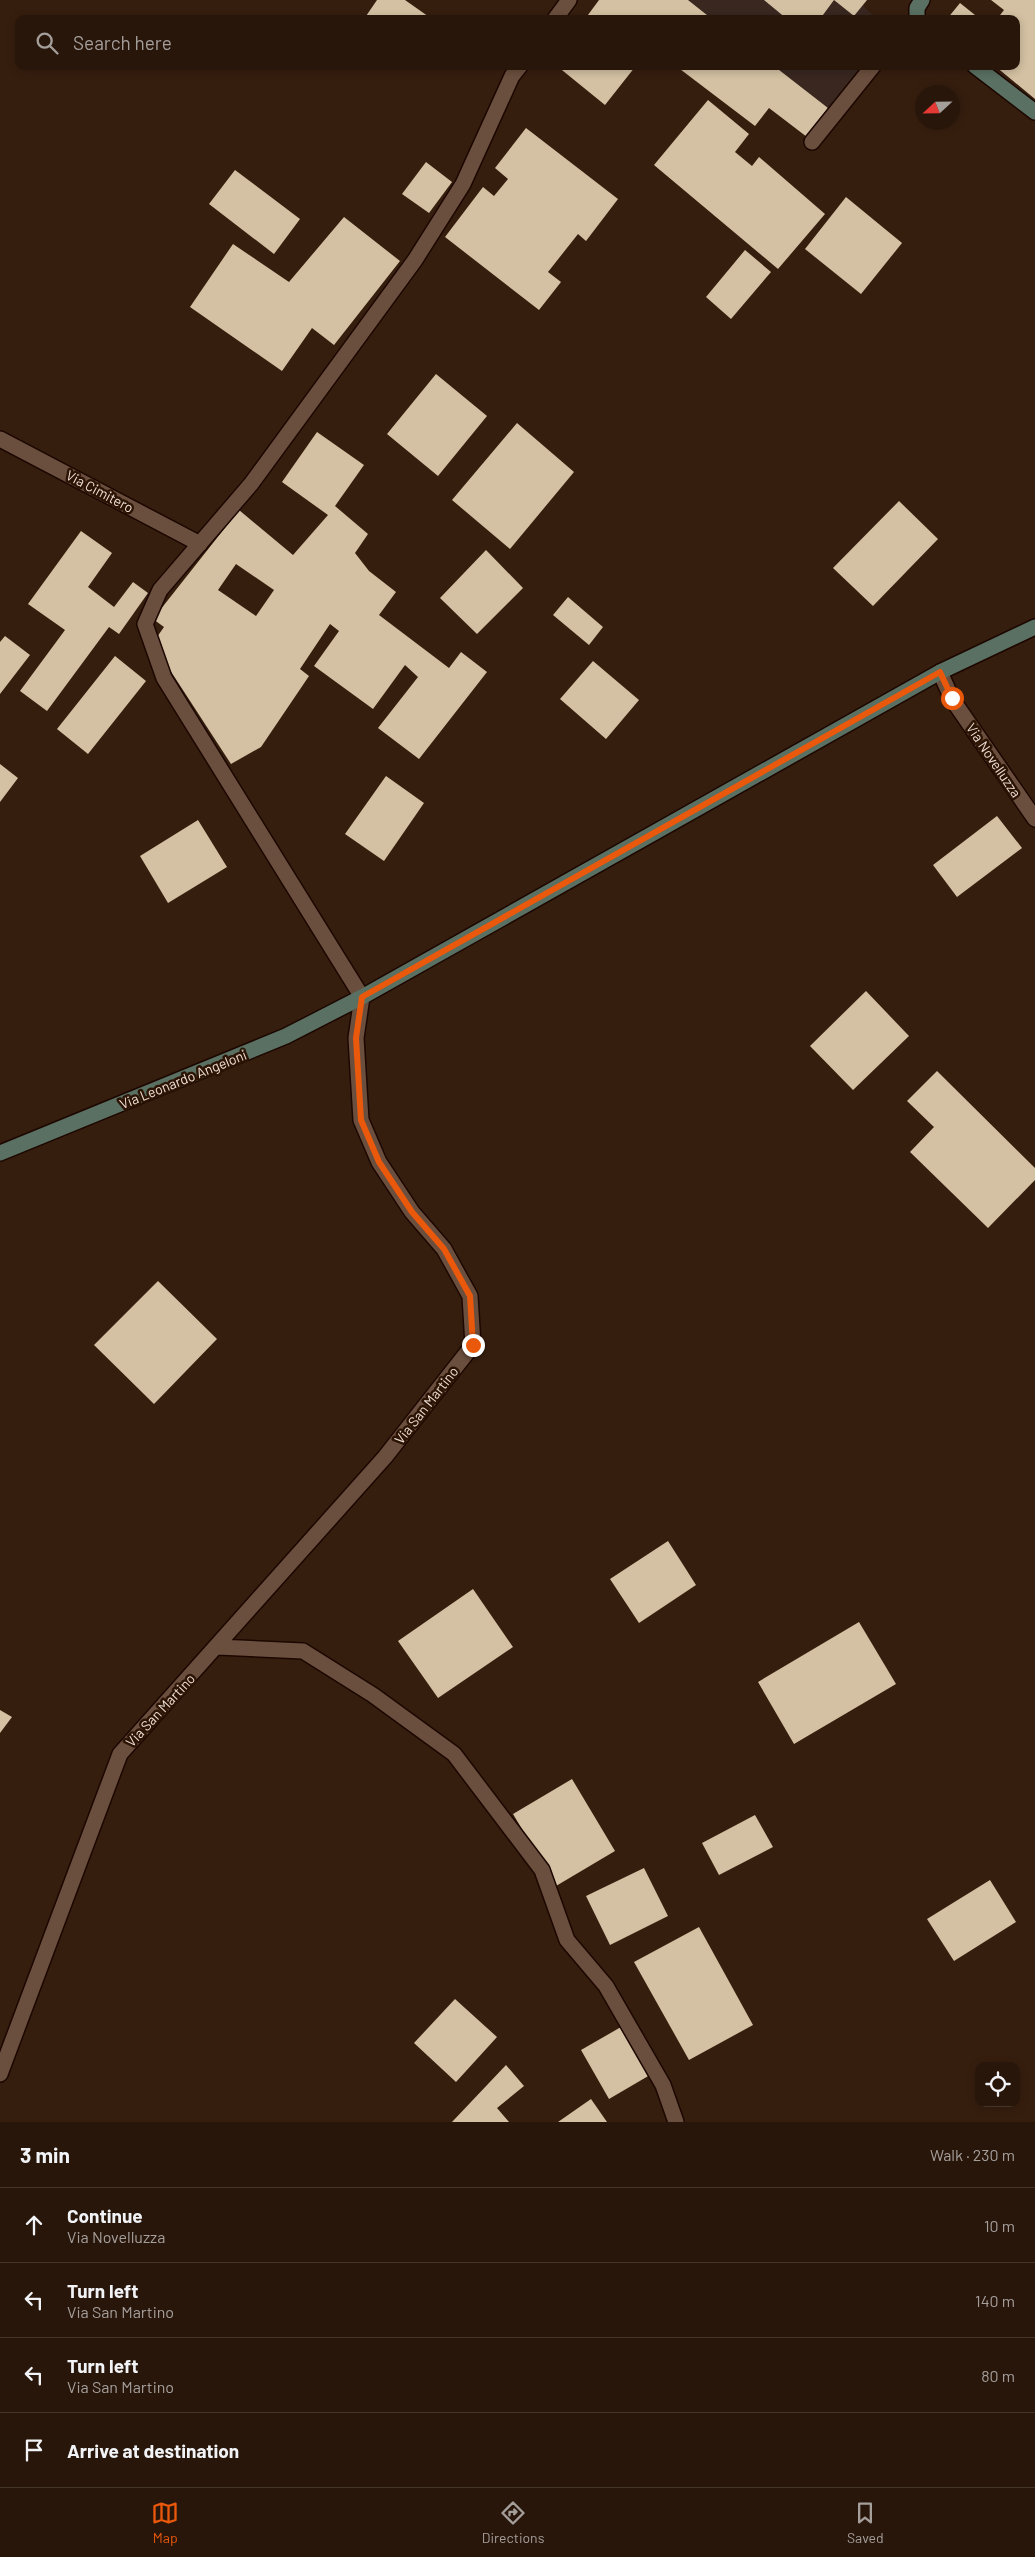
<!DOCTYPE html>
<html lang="en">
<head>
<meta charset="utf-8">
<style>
	:root { --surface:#28160a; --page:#301f13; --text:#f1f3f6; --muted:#a59f9c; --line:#44352b; --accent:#ea580c }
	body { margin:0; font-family:Barlow,sans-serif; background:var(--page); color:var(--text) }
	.controls { position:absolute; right:15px; bottom:15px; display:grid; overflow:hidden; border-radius:10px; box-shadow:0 2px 8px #0003 }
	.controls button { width:45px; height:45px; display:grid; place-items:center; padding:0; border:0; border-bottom:1px solid var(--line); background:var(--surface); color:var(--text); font:25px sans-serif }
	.compass { position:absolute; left:915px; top:85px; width:45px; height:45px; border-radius:50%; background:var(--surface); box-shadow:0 2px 8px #0003; rotate:248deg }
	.stop { position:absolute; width:15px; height:15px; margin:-11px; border:4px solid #ea580c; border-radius:50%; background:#fff }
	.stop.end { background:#ea580c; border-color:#fff; box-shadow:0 1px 5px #0008 }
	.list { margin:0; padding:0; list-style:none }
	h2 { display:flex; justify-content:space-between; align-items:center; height:65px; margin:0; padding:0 20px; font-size:21px }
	h2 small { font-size:16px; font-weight:400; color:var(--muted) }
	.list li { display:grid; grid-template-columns:32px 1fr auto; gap:15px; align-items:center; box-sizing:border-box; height:75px; padding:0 20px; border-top:1px solid var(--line) }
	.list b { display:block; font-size:19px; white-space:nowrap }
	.list p { margin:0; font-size:16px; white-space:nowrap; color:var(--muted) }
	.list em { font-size:16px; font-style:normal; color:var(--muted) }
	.icon { flex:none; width:28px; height:28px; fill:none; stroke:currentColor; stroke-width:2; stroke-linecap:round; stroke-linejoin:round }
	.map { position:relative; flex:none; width:1035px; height:2122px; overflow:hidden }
	.search { position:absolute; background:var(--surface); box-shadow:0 2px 8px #0003; left:15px; right:15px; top:15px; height:55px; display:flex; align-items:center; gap:12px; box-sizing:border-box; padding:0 18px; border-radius:10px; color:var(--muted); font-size:19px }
	.sheet { height:365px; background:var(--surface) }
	nav { display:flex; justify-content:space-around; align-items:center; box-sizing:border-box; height:70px; border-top:1px solid var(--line); background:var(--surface); font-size:14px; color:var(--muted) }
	nav a { display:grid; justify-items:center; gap:2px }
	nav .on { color:var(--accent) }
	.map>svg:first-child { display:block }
</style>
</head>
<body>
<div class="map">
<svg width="1035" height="2122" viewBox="0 0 1035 2122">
	<rect width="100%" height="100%" fill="#361e0e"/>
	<path fill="#392720" d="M688 0H867L863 6 877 19H712Z
		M774 66H863L828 108Z"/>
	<path fill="#d4c1a3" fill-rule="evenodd" d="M377 0H405L432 19H364Z
		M599 0H688L712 19H585Z
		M764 0H867L854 16 834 0 820 19H787Z
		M991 0H1035V99L995 66H1016V19H997L1004 10Z
		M960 3 980 19H947Z
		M557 66H634L635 67 605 105Z
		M676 66H774L828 108 807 137 769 108 755 126Z
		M708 100 749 134 735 152 752 166 759 157 825 214 778 269 654 165Z
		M526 128 618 199 586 241 578 234 548 272 561 282 539 310 445 237 483 187 494 196 508 179 495 168Z
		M426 162 452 182 429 213 402 194Z
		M235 170 300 219 274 254 209 204Z
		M846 197 902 243 861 294 805 249Z
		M344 217 400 261 334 345 312 328 282 371 190 307 233 244 289 282Z
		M745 250 771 272 731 319 706 297Z
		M436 374 487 416 438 476 387 434Z
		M517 423 574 472 510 549 452 500Z
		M317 432 364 465 335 506 368 534 355 553 369 571 396 592 379 615 449 668 461 652 487 672 419 759 378 728 418 677 405 665 373 709 314 666 339 631 330 624 300 669 309 676 261 747 231 764 166 664 157 637 164 627 153 619 239 510 293 555 328 515 282 482ZM236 564 274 590 256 616 218 590Z
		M899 501 938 539 873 606 833 568Z
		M81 531 112 553 88 587 114 607 133 582 148 593 119 634 109 627 47 711 20 691 65 630 28 604Z
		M486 550 523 588 477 634 440 598Z
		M568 597 603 627 589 645 553 615Z
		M5 636 30 655 0 694V642Z
		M115 656 146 681 88 754 57 729Z
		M593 661 639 700 606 739 560 699Z
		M0 764 18 778 0 802Z
		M386 776 424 803 384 861 345 834Z
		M997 816 1022 848 957 897 933 865Z
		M198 820 227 867 168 903 140 856Z
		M866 991 909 1036 853 1090 810 1046Z
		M937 1071 1035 1168V1180L988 1228 910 1152 934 1127 907 1101Z
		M158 1281 217 1339 154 1404 94 1345Z
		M668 1541 696 1585 639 1623 610 1579Z
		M473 1589 513 1647 438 1698 398 1641Z
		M859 1622 896 1684 794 1744 758 1682Z
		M0 1710 12 1717 0 1733Z
		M572 1779 615 1851 556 1886 513 1814Z
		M755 1815 773 1847 719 1875 702 1843Z
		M644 1868 668 1916 610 1945 586 1896Z
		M990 1880 1016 1922 954 1961 927 1919Z
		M699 1927 753 2025 689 2060 634 1962Z
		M455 1999 497 2037 456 2082 414 2043Z
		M621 2027 650 2075 609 2099 581 2050Z
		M506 2065 524 2086 497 2108 509 2122H452Z
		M591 2099 607 2122H558Z"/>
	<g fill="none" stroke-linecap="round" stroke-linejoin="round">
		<defs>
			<path id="street" d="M555 19 569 0
				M812 142 873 66
				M0 439 200 544
				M940 672 952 699 1035 819
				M218 1647 303 1651 373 1695 454 1754 542 1870 567 1940 606 1986 663 2085 676 2122
				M0 2074 120 1754 385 1457 473 1345 470 1296 444 1249 412 1212 379 1162 361 1120 356 1038 362 997 164 678 145 624 160 590 251 484 415 260 463 184 512 76 520 66"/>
			<path id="secondary" d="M917 19V8L922 0
				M975 66 1035 112
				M0 1153 286 1036 362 997 940 672 1035 627"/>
		</defs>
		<use href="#street" stroke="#1c0700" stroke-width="18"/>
		<use href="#secondary" stroke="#1c0700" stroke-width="18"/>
		<use href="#street" stroke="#6b4f3e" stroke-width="15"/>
		<use href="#secondary" stroke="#597062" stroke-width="15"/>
	</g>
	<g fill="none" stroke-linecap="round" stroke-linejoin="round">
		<path stroke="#ea580c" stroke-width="6" d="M473 1345 470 1296 444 1249 412 1212 379 1162 361 1120 356 1038 362 997 940 672 952 698"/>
	</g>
	<g text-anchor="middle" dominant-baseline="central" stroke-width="5" stroke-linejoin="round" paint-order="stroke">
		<g font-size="14" fill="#f0dfd5" stroke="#2c1405">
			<text transform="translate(100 491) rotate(28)">Via Cimitero</text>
			<text transform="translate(994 760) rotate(56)">Via Novelluzza</text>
			<text transform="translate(183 1079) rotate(-22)">Via Leonardo Angeloni</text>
			<text transform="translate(426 1405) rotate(-52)">Via San Martino</text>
			<text transform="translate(160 1710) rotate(-47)">Via San Martino</text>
		</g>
	</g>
</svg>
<div class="controls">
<button><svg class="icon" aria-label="locate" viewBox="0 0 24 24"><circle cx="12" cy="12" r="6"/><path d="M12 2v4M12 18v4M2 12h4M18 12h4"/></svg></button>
</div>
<svg class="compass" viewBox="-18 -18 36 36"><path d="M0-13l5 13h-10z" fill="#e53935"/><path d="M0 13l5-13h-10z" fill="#a59f9c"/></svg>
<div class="stop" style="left:952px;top:698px"></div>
<div class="stop end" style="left:473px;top:1345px"></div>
<div class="search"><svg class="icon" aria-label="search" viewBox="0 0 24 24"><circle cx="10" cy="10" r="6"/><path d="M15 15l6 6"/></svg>Search here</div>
</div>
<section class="sheet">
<h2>3 min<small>Walk · 230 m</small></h2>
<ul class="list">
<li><svg class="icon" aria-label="ahead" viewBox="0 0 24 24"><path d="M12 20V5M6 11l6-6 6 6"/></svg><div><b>Continue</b><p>Via Novelluzza</p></div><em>10 m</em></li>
<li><svg class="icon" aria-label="left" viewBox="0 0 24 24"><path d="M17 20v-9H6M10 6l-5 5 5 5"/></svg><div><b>Turn left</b><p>Via San Martino</p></div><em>140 m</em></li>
<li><svg class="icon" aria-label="left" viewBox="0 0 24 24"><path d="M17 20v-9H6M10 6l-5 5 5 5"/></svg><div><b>Turn left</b><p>Via San Martino</p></div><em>80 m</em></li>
<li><svg class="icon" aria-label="arrive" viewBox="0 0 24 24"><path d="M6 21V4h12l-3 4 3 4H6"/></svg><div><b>Arrive at destination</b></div></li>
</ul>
</section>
<nav>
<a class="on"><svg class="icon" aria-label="map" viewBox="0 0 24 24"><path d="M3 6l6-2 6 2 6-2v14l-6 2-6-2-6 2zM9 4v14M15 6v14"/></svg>Map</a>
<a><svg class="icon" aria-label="directions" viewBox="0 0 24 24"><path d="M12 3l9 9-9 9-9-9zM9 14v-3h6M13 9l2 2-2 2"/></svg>Directions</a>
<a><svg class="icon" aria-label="saved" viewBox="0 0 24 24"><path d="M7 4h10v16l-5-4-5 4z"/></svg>Saved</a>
</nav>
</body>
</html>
